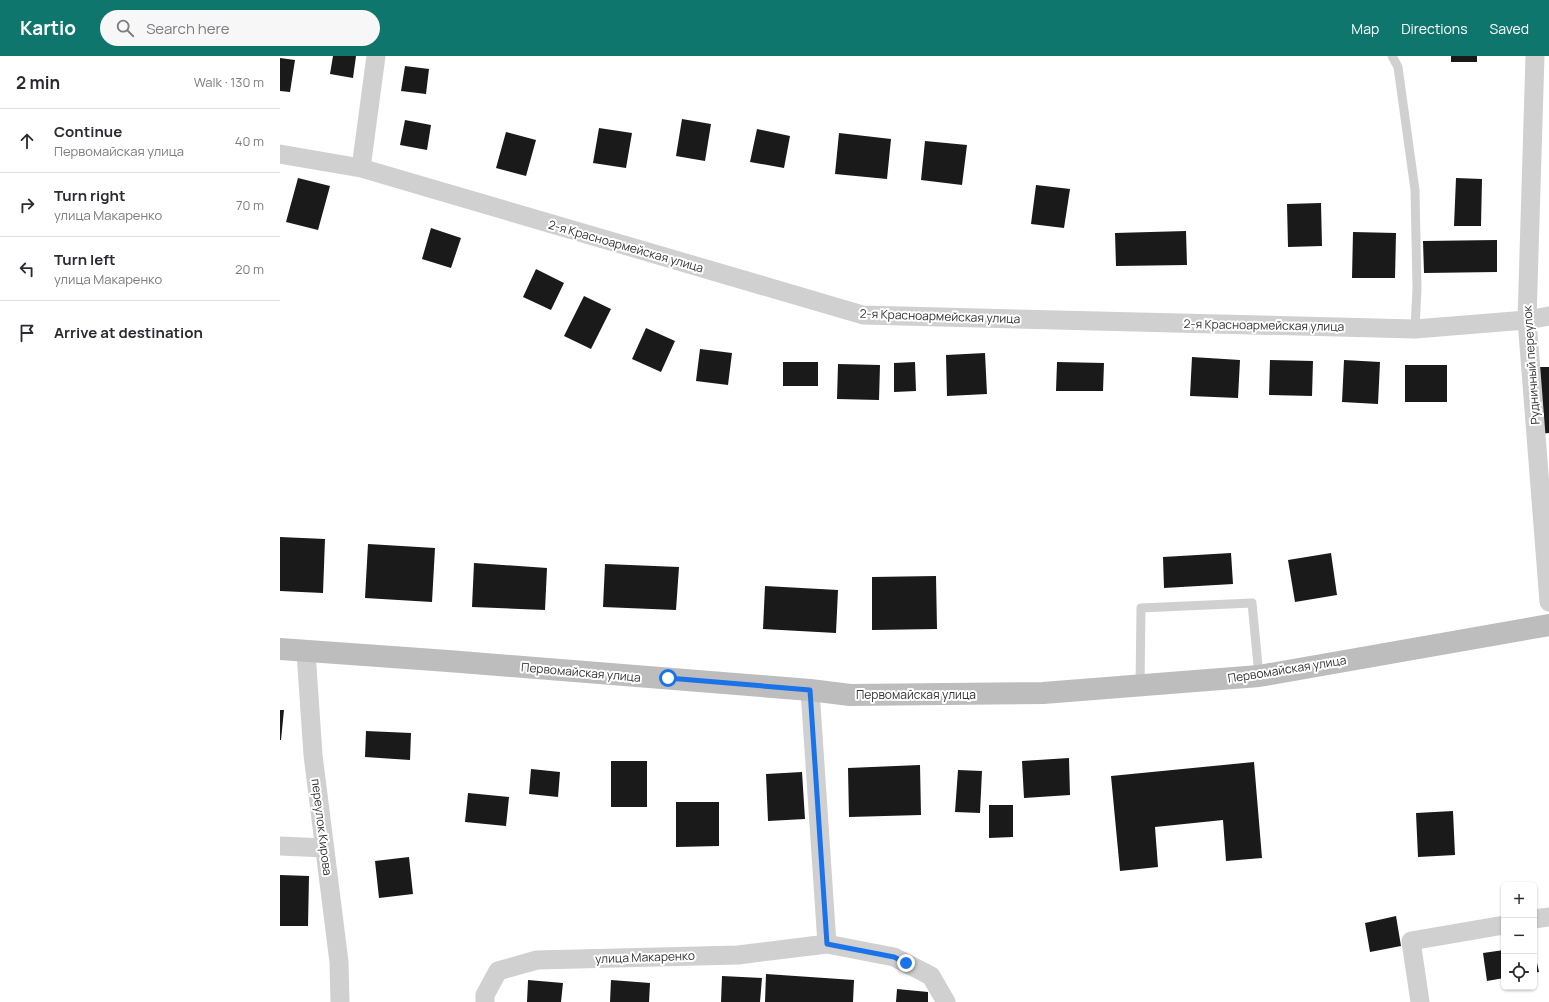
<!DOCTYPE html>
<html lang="en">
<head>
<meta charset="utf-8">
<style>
	:root { --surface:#fff; --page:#f7f7f7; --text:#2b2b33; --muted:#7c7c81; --line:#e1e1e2; --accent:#0f766e }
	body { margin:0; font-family:Manrope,sans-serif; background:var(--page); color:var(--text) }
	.controls { position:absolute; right:12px; bottom:12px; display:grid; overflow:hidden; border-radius:6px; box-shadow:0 1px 3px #0004 }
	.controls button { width:36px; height:36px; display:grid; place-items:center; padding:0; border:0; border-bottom:1px solid var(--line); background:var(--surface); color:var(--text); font:20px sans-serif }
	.stop { position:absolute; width:12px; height:12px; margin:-9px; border:3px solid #1a73e8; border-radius:50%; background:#fff }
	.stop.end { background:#1a73e8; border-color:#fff; box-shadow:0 1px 4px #0008 }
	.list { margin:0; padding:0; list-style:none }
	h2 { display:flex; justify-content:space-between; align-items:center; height:52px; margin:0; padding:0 16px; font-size:17px }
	h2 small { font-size:13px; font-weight:400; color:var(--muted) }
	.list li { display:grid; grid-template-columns:26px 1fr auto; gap:12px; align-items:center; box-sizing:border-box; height:64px; padding:0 16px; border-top:1px solid var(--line) }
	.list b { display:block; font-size:15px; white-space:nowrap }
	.list p { margin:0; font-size:13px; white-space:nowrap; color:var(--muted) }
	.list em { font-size:13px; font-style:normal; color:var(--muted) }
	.icon { flex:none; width:22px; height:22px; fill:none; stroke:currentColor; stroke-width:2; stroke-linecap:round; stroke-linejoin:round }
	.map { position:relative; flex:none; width:1269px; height:946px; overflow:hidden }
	header { display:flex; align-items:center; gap:24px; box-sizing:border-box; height:56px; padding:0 20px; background:var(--accent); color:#fff }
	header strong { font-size:19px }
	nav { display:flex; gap:22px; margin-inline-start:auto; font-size:14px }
	.search { width:280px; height:36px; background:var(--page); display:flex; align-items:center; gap:10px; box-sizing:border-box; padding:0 14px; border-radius:22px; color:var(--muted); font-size:15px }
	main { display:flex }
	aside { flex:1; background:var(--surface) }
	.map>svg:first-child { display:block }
</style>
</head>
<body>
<header>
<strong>Kartio</strong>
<div class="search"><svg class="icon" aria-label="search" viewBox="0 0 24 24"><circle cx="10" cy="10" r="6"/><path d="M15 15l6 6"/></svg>Search here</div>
<nav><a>Map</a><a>Directions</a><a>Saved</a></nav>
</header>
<main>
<aside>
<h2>2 min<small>Walk · 130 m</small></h2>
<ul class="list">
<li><svg class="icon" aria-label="ahead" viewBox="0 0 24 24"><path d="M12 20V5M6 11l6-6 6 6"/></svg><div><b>Continue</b><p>Первомайская улица</p></div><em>40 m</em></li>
<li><svg class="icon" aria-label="right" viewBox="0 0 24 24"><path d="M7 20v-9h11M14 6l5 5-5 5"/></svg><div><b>Turn right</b><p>улица Макаренко</p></div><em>70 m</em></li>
<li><svg class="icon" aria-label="left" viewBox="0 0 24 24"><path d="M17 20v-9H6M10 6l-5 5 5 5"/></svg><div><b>Turn left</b><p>улица Макаренко</p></div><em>20 m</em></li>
<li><svg class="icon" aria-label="arrive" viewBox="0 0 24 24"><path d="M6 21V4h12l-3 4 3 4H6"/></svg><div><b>Arrive at destination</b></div></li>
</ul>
</aside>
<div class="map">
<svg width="1269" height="946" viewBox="0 0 1269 946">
	<rect width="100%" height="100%" fill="#fff"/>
	<path fill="#1a1a1a" d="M53 0H76L73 22 50 18Z
		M1171 0H1197V6H1171Z
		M0 2 15 4 10 36 0 35Z
		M125 10 149 13 146 38 121 35Z
		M402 63 431 68 425 105 396 100Z
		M125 64 151 69 147 94 120 89Z
		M319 72 352 77 346 112 313 107Z
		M477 73 510 80 504 112 470 106Z
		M226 76 256 84 246 120 216 112Z
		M559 77 611 83 607 123 555 118Z
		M645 85 687 89 682 129 641 124Z
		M18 122 50 130 38 174 6 166Z
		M1176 122 1202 123 1201 170H1174Z
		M756 129 790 133 784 172 751 168Z
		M1041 147 1042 190 1008 191 1007 148Z
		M151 172 181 182 171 212 142 203Z
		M906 175 907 209 836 210 835 177Z
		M1073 176 1116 177 1115 222H1072Z
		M1217 184V216L1144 217 1143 185Z
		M256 213 284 227 271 254 243 241Z
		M304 240 331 253 311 293 284 280Z
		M366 272 395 285 381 316 352 303Z
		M420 293 452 297 448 329 416 325Z
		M705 297 707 338 667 340 666 299Z
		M912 301 960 304 958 342 910 340Z
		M990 304 1033 305 1032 340 989 339Z
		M1064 304 1100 306 1098 348 1062 346Z
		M503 306H538V330H503Z
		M635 306 636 335 614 336V307Z
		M777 306 824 307 823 335H776Z
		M558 308 600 309 599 344 557 343Z
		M1125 309H1167V346H1125Z
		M1256 311H1269V377L1259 378Z
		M0 481 45 483 43 537 0 535Z
		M88 488 155 492 152 546 85 542Z
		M951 497 953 528 884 532 883 501Z
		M1051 497 1057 539 1015 546 1008 504Z
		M194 507 267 512 265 554 192 551Z
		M325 508 399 511 396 554 323 551Z
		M656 520 657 573 592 574V521Z
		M485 530 558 534 556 577 483 573Z
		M0 654H4L1 684H0Z
		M86 675 131 677 130 704 85 701Z
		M789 702 790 739 744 742 742 705Z
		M331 705H367V751H331Z
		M974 706 982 802 946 805 943 764 875 771 878 811 840 815 831 720Z
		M640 709 641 759 569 761 568 712Z
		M251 713 280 716 278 741 249 738Z
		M678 714 702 715 700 757 675 756Z
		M522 716 525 763 488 765 486 718Z
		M188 737 229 741 226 770 185 766Z
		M396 746H439V790L396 791Z
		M709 749H733V781L709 782Z
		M1173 755 1175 799 1138 801 1136 757Z
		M129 801 133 838 99 842 95 805Z
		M0 819 29 820 28 870H0Z
		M1116 860 1121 890 1090 896 1085 867Z
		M1254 893 1259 916 1254 917Z
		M1224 894V922L1207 925 1203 897Z
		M486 918 574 924 573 946H485Z
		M442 920 482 922 480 946H441Z
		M248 924 283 927 281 946H247Z
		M331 924 370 927 369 946H330Z
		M617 933 648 936V946H616Z"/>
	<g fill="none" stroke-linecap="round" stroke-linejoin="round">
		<path stroke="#d0d0d0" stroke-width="9" d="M1112 0 1118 11 1135 134 1137 232 1135 273
			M860 630 861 552 972 547 979 620"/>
		<path stroke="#d0d0d0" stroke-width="19" d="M1255 0 1247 264 1269 546
			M0 98 81 112 583 259 1135 273 1247 264 1269 260
			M81 112 96 0
			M26 596 33 699 59 906 60 946
			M530 634 547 888
			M0 790 45 792
			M1254 863 1269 861
			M205 946V939L218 915 257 904 458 899 547 888 614 901 651 920 666 946
			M1140 946 1131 885 1224 869"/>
		<path stroke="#bdbdbd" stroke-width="22" d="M0 593 168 605 530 634 570 639 763 637 979 620 1269 569"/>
	</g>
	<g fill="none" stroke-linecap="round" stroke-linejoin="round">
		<path stroke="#1a73e8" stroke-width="5" d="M388 622 530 634 547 888 614 901 626 907"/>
	</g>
	<g text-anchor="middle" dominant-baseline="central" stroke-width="4" stroke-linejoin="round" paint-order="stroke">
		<g font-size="12" fill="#333" stroke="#fff">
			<text transform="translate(346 190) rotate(16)">2-я Красноармейская улица</text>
			<text transform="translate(660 260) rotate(2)">2-я Красноармейская улица</text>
			<text transform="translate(984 269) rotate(1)">2-я Красноармейская улица</text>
			<text transform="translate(1251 309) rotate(-94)">Рудничный переулок</text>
			<text transform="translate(1007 613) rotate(-9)">Первомайская улица</text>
			<text transform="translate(301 616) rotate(5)">Первомайская улица</text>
			<text x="636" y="638">Первомайская улица</text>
			<text transform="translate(42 771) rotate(83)">переулок Кирова</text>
			<text transform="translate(365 901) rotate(-2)">улица Макаренко</text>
		</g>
	</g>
</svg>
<div class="controls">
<button>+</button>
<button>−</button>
<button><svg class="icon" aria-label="locate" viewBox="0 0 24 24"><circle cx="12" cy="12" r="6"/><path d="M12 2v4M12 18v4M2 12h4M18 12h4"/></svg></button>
</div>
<div class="stop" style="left:388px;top:622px"></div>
<div class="stop end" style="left:626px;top:907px"></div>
</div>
</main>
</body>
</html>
